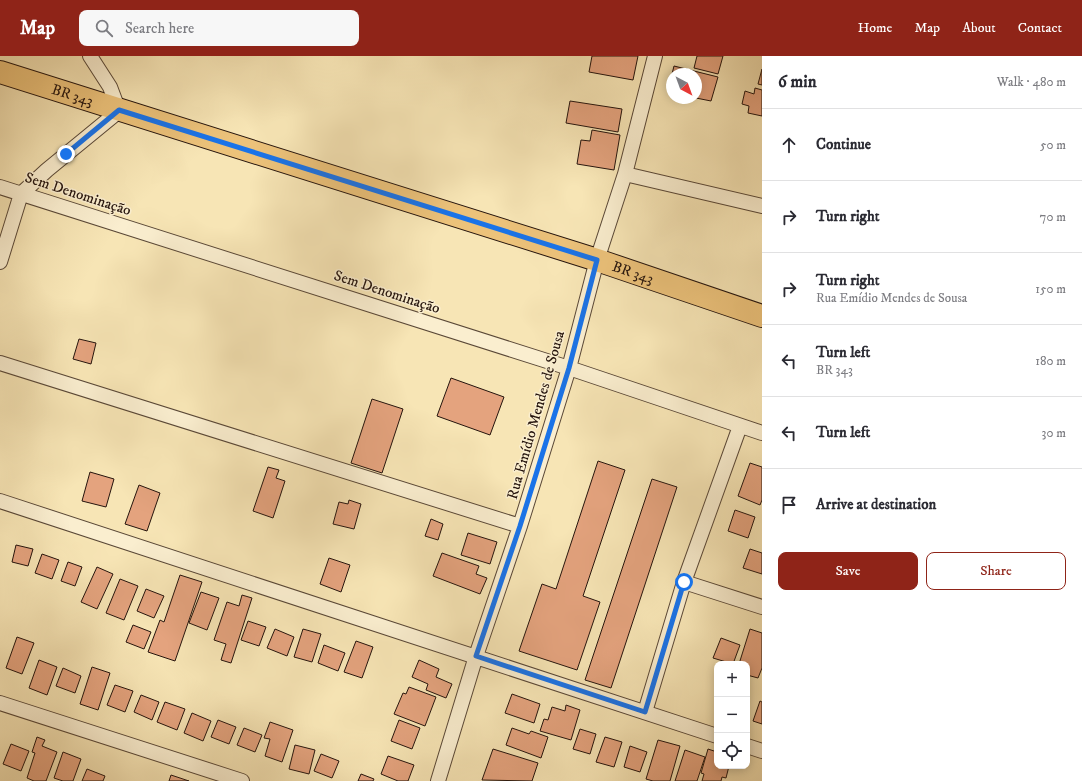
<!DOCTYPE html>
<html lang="en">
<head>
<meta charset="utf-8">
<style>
	:root { --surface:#fff; --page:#f7f7f7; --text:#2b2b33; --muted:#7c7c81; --line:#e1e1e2; --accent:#8f2418 }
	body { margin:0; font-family:"IM FELL DW Pica",serif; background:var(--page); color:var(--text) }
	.controls { position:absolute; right:12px; bottom:12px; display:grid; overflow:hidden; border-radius:8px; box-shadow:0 2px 10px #0003 }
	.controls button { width:36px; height:36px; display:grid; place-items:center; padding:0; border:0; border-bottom:1px solid var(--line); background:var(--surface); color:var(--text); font:20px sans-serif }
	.compass { position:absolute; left:666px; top:12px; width:36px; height:36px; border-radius:50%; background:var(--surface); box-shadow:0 2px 10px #0003; rotate:139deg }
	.stop { position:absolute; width:12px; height:12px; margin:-9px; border:3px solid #1a73e8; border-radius:50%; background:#fff }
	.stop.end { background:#1a73e8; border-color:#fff; box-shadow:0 1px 4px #0008 }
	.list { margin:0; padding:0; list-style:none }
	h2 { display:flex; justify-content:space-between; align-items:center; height:52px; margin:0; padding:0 16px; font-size:17px }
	h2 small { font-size:13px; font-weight:400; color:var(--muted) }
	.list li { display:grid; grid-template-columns:26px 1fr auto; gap:12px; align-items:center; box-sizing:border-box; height:72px; padding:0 16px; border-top:1px solid var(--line) }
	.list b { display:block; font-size:15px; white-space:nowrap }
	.list p { margin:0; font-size:13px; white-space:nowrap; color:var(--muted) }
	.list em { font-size:13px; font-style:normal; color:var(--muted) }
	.actions { display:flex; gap:8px; padding:12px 16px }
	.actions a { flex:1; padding:9px 0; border:1px solid var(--accent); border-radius:8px; text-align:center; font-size:14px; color:var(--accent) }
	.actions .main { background:var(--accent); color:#fff }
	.icon { flex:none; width:22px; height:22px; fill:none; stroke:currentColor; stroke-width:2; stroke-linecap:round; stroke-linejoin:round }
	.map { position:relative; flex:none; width:762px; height:725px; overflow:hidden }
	header { display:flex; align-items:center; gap:24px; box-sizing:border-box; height:56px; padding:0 20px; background:var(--accent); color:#fff }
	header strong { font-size:19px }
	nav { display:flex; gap:22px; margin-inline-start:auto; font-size:14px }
	.search { width:280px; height:36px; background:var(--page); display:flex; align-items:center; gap:10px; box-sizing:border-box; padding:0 14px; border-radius:8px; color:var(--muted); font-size:15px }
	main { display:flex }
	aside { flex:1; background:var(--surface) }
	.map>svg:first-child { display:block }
</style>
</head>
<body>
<header>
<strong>Map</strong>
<div class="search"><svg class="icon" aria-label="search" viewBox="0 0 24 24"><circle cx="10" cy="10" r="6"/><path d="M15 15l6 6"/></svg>Search here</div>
<nav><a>Home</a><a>Map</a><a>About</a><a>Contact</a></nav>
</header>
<main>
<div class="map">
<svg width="762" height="725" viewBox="0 0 762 725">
	<rect width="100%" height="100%" fill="#f7e5b5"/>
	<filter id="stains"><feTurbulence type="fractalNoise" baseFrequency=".005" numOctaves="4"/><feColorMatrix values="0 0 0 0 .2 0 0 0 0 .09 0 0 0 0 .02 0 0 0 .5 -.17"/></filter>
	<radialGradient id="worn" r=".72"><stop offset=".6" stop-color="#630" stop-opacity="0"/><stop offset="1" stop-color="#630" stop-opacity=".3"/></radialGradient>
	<path fill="#e4a37e" stroke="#25140d" d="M592 0H638L633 24 589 16Z
		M697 0H723L718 18 694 12Z
		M674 10 718 21 711 45 696 42V18H672V36L668 34Z
		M762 13V29L758 28Z
		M755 32 762 34V60L748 57 749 50 742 48 745 35 754 38Z
		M570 45 622 53 618 76 566 67Z
		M592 74 620 79 614 114 577 108 581 84 590 85Z
		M79 283 96 287 91 308 73 303Z
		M451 322 504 341 490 379 437 360Z
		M372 343 403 353 382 417 351 407Z
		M598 405 625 414 583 540 600 546 577 614 519 595 542 528 556 533Z
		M750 407 762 411V444L760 449 738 440Z
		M268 411 279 414 276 422 285 425 273 462 253 455Z
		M90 416 114 423 106 451 82 445Z
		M652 423 677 431 611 632 585 624Z
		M139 429 160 437 147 475 125 468Z
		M349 444 361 448 354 473 333 468 339 446 348 448Z
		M735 454 755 461 748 482 728 475Z
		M431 463 443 468 438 484 425 480Z
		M468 477 497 486 490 508 461 499Z
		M16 489 33 493 28 510 12 506Z
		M750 493 762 497V518L743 512Z
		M442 497 479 510 476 518 487 522 480 538 433 520Z
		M42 498 59 504 52 523 35 517Z
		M329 502 350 509 341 536 320 528Z
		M68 506 82 511 75 530 61 525Z
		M97 511 113 518 97 553 81 546Z
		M180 519 202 526 175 605 148 596 160 564 164 566Z
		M120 523 138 530 124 564 106 557Z
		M146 533 164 540 154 562 137 555Z
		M201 536 219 542 207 574 189 567Z
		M242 539 252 542 231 607 221 604 226 588 214 584 227 546 239 550Z
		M248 565 266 571 259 590 241 584Z
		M133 569 151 576 144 593 126 586Z
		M275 573 294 581 287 600 267 592Z
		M303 573 321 578 312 606 294 601Z
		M750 573 762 577V612L758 622 747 619V608H739Z
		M17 581 34 587 22 618 6 612Z
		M721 582 740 589 733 608 713 602Z
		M356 585 373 591 362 622 344 616Z
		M324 589 345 597 338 615 318 607Z
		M39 604 57 611 47 639 29 632Z
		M419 604 439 613 436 621 452 628 446 642 426 634 428 628 412 621Z
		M92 611 110 617 98 654 80 648Z
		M63 612 81 620 75 637 56 630Z
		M115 629 133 635 125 656 107 649Z
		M409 631 436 641 425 670 394 658 403 637 406 638Z
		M512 638 540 648 534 667 505 657Z
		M141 639 159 646 152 664 134 656Z
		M760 645 762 646V668L753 665Z
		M165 646 185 653 177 674 157 666Z
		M566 649 580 654 571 684 540 675 544 663 548 664 552 651 565 655Z
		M192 657 211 665 203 685 184 677Z
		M218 664 236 671 229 688 211 681Z
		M399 664 420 672 412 693 391 685Z
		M270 666 293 674 282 706 265 700 270 683 264 682Z
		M244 672 262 679 255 696 237 689Z
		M512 672 529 678 531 675 548 681 541 702 506 689Z
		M580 673 596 678 590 698 573 693Z
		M37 681 45 684 42 690 57 696 46 725H34L27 722 35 697 32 696Z
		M605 681 622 686 614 711 596 706Z
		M658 684 680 690 670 725H653L646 723Z
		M11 688 29 695 21 715 3 708Z
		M295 689 315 694 309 718 289 713Z
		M630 690 647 696 640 716 624 711Z
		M493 693 538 707 532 725 482 724Z
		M708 693 717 696V710H729L726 722 722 721 721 725H702L704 718 701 717Z
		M685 694 705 701 697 725H675Z
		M63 696 81 703 73 725H63L54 722Z
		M321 698 339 705 332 722 314 715Z
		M388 700 414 709 408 725H398L381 718Z
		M87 713 105 720 103 725H82Z
		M361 718 374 723 373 725H358Z
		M171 719 189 725H169Z"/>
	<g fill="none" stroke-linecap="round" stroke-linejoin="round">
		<defs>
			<path id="minor" d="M625 118 762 150
				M0 131 569 312 762 377
				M0 206 21 138 47 114 119 55 110 31 90 0
				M0 307 520 470
				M0 445 717 680
				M684 526 762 551
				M0 647 242 725
				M645 656 684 526 740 370
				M747 690 762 695
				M438 725 476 600 520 470 569 312 597 204 625 118 655 0"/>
			<g id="primary">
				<path id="s1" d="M0 16 597 204 762 260"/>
			</g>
		</defs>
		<use href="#minor" stroke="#5a4837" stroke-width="16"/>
		<use href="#primary" stroke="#25140d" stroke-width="24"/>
		<use href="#minor" stroke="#faeecf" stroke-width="14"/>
		<use href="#primary" stroke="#ecc27a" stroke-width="22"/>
	</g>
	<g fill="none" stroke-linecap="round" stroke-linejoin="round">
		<path stroke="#1a73e8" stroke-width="5" d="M66 98 119 54 597 204 569 312 520 470 476 600 645 656 684 526"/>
	</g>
	<g text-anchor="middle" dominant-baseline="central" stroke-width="3" stroke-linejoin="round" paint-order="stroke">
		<g font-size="15" fill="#25140d" stroke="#faeecf">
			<text stroke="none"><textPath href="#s1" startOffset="76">BR 343</textPath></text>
			<text transform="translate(78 138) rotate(18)">Sem Denominação</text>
			<text stroke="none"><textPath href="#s1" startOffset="664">BR 343</textPath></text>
			<text transform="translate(387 236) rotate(18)">Sem Denominação</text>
			<text transform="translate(536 359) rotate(-74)">Rua Emídio Mendes de Sousa</text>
		</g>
	</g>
	<rect width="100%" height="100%" filter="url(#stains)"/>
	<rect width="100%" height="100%" fill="url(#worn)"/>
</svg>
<div class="controls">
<button>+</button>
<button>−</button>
<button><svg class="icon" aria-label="locate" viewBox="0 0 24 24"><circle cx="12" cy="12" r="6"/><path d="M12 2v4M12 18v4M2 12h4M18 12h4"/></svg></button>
</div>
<svg class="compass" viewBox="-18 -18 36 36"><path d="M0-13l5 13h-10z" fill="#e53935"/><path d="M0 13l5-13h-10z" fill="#7c7c81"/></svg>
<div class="stop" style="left:684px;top:526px"></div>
<div class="stop end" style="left:66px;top:98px"></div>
</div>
<aside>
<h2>6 min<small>Walk · 480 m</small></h2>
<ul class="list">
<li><svg class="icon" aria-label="ahead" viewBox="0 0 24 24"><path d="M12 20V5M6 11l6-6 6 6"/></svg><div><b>Continue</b></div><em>50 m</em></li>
<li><svg class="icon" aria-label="right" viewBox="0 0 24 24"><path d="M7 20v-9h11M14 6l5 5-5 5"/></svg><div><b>Turn right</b></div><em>70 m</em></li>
<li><svg class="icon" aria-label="right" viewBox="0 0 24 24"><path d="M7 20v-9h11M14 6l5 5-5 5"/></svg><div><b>Turn right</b><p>Rua Emídio Mendes de Sousa</p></div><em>150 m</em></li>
<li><svg class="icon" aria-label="left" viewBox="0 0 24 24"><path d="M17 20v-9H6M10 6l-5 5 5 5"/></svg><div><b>Turn left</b><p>BR 343</p></div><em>180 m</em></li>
<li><svg class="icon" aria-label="left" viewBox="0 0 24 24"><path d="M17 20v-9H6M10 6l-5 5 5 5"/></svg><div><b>Turn left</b></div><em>30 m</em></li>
<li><svg class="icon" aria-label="arrive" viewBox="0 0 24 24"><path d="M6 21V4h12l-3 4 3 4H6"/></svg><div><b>Arrive at destination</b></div></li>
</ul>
<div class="actions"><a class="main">Save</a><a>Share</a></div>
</aside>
</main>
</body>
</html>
